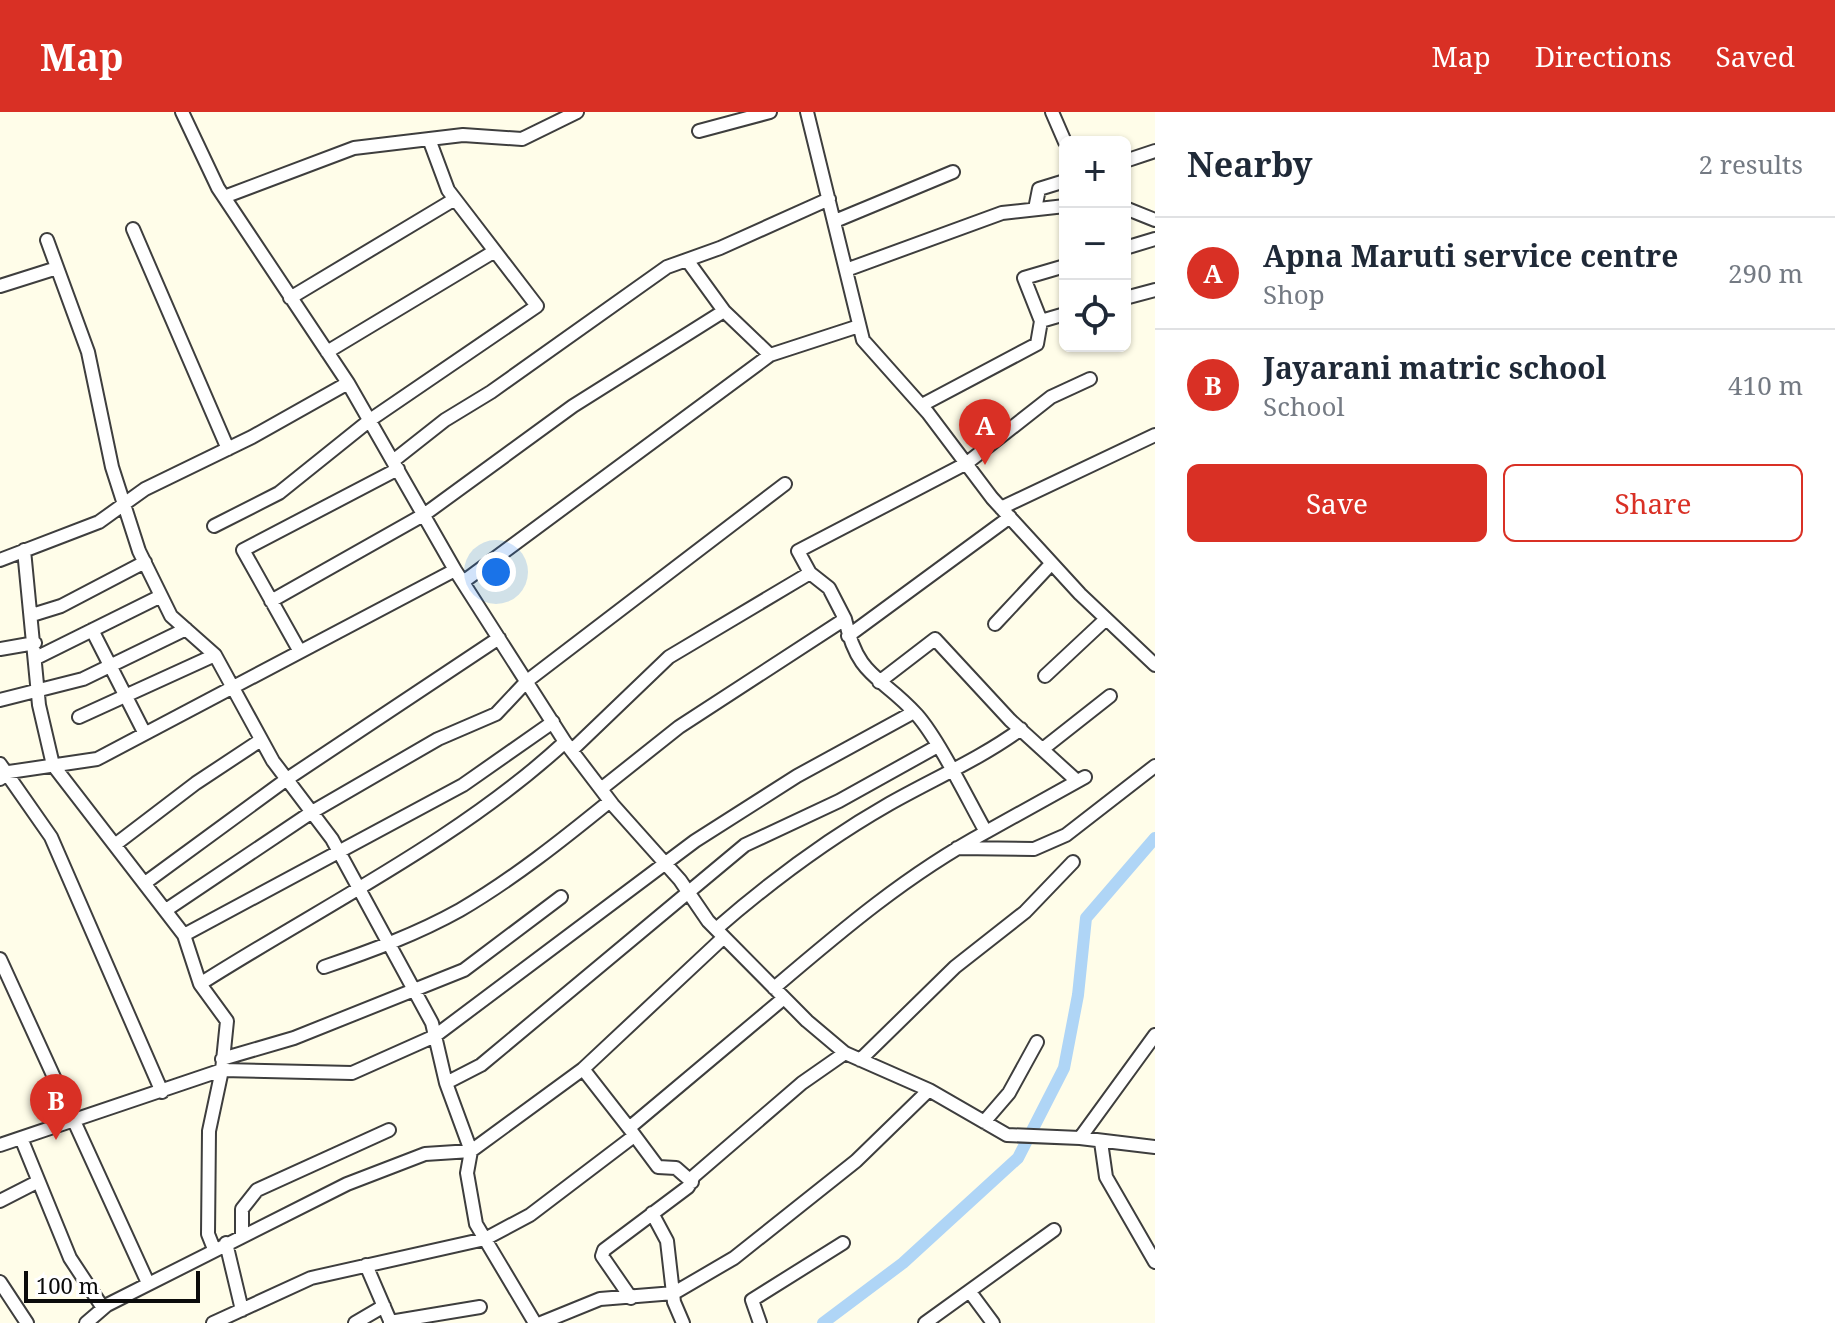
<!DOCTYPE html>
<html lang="en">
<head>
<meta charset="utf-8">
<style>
	:root { --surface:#fff; --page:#f6f6f7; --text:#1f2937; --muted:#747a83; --line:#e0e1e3; --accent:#d93025 }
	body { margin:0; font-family:"Noto Serif",serif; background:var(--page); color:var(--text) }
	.controls { position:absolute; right:24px; top:24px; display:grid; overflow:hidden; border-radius:12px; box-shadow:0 2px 6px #0004 }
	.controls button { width:72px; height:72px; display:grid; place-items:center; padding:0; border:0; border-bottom:2px solid var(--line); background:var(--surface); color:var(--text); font:40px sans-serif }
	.scale { position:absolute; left:24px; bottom:20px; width:176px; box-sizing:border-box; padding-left:8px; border:4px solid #0b0b0b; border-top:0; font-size:22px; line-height:28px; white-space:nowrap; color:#0b0b0b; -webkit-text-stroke:6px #fff; paint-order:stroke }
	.you { position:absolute; left:496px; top:460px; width:28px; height:28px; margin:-20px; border:6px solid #fff; border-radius:50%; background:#1a73e8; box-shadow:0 0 0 12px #1a73e833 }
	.badge { display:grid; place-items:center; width:52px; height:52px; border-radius:50%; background:var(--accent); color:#fff; font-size:26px; font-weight:700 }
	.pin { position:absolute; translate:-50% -66px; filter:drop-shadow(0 2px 4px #0008) }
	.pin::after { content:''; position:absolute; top:42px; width:28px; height:24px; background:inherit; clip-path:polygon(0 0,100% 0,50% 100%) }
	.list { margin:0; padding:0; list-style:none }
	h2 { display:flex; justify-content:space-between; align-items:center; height:104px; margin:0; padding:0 32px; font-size:34px }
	h2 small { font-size:26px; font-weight:400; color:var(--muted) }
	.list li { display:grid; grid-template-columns:52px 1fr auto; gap:24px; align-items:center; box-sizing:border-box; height:112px; padding:0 32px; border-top:2px solid var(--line) }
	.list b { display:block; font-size:30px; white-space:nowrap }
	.list p { margin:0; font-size:26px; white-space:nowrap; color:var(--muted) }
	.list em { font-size:26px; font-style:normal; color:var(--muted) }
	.actions { display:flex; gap:16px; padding:24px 32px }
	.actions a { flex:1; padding:18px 0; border:2px solid var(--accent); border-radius:12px; text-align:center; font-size:28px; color:var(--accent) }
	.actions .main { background:var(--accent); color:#fff }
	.icon { flex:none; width:44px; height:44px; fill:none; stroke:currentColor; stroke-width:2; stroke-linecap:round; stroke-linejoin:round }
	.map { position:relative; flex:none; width:1155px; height:1211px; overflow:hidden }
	header { display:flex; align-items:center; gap:48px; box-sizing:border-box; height:112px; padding:0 40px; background:var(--accent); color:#fff }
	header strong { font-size:38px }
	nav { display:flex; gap:44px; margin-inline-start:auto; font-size:28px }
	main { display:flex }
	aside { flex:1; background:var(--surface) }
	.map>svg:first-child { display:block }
</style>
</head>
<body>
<header>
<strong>Map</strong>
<nav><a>Map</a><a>Directions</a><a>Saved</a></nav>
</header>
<main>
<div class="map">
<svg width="1155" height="1211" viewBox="0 0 1155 1211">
	<rect width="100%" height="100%" fill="#fffde9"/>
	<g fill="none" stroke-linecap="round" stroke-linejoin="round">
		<path stroke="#afd5f6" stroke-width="12" d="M823 1211 903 1151 1018 1046 1064 956 1078 883 1086 806 1155 726"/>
		<defs>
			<path id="minor" d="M182 0 218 76 348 271 455 458 565 630 613 693 680 768 708 809 807 909 845 941 929 978 1007 1023 1080 1026 1155 1035
				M807 0 863 228 928 301 992 386 1080 482 1155 553
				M1052 0 1065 30
				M699 19 770 0
				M1125 49 1155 39
				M224 85 354 36 463 23 522 27 577 0
				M1125 96 1155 108
				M1035 97 1039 77 1065 69
				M835 109 953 60
				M133 117 228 337
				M47 128 88 240 112 355 139 439 171 504 215 543 273 649 332 727 432 911 446 971 471 1039 467 1061 476 1112 535 1211
				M1125 136 1155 127
				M687 148 724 199 770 243
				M846 158 1002 101 1065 94
				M0 174 57 156
				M290 186 455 87
				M1125 186 1155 178
				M1041 209 1024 166 1065 154
				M327 240 495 139
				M922 293 1037 232 1041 209 1065 202
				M393 349 445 308 491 280 667 155 720 136 829 87
				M1001 396 1155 323
				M214 414 279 381 370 308 537 194 448 78 429 27
				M24 438 39 593 53 653 184 823 200 872
				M0 448 99 410 145 377 252 325 348 271
				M463 470 770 243 859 214
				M271 489 425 402 573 294 724 199
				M32 503 61 494 145 450
				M995 512 1051 452
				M92 518 144 620
				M848 524 1010 405
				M0 537 35 531
				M299 538 243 438 398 357
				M36 546 161 484
				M1045 564 1106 507
				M879 570 935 527 1010 608 1077 669
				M0 588 83 567 186 517
				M79 605 215 543
				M1044 636 1110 584
				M572 638 669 545 810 461 798 439 967 351 1051 285 1090 267
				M0 652 51 725 162 980
				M0 667 9 660 97 647 455 458
				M601 677 679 615 845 507 829 476 810 461
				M986 720 1085 665
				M116 732 196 671 261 628
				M957 736 1034 737 1066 723 1155 654
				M145 771 287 667 499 526
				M166 798 312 700 438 627 496 602 527 569 785 372
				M716 817C770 770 826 728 889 692 933 667 980 647 1021 617
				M184 823 463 673 553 610
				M0 847 148 1171
				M324 855C371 839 417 822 460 798 513 767 562 728 610 689
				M774 876C842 818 908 762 986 720 968 688 939 628 917 603 881 563 858 567 845 507
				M222 947 294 926 464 858 561 785
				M860 948 955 855 1025 800 1073 750
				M583 957 629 1016
				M446 971 481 953 745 733 839 689 936 635
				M984 1010 1009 981 1037 930
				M21 1026 70 1146 103 1196
				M1080 1026 1155 923
				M1101 1030 1106 1065 1155 1150
				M0 1033 222 958 227 909 200 872C321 795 460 727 565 630
				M692 1070 676 1056 658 1055 629 1016 784 886
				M0 1089 37 1070
				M652 1101 667 1129 674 1190 683 1211
				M242 1123V1097L257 1078 389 1018
				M226 1131 242 1198
				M214 1137 208 1122 209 1019 222 958 352 961 435 924 695 729 797 664 914 600
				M366 1153 391 1211
				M0 1170 27 1211
				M970 1180 993 1211
				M631 1186 602 1144 604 1138 688 1075 694 1064 802 971 845 941
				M390 1210 480 1195
				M86 1211 107 1193 347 1072 425 1042 471 1039 583 957 724 825
				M213 1211 311 1166 485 1127 530 1103 634 1024
				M355 1211 384 1194
				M541 1211 600 1187 674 1181 734 1146 856 1049 929 978
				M760 1211 752 1188 843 1131
				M925 1211 1054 1118"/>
		</defs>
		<use href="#minor" stroke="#3e3e3e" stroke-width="16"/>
		<use href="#minor" stroke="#fff" stroke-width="12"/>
	</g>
</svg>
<div class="controls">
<button>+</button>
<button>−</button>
<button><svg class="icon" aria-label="locate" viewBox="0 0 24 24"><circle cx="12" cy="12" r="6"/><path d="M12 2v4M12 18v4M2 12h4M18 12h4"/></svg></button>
</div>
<div class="scale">100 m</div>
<div class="you"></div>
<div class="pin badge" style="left:985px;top:353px">A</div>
<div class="pin badge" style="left:56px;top:1028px">B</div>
</div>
<aside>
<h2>Nearby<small>2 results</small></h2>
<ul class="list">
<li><span class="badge">A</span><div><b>Apna Maruti service centre</b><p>Shop</p></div><em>290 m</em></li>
<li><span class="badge">B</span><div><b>Jayarani matric school</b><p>School</p></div><em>410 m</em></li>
</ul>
<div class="actions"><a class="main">Save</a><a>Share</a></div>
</aside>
</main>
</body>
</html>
